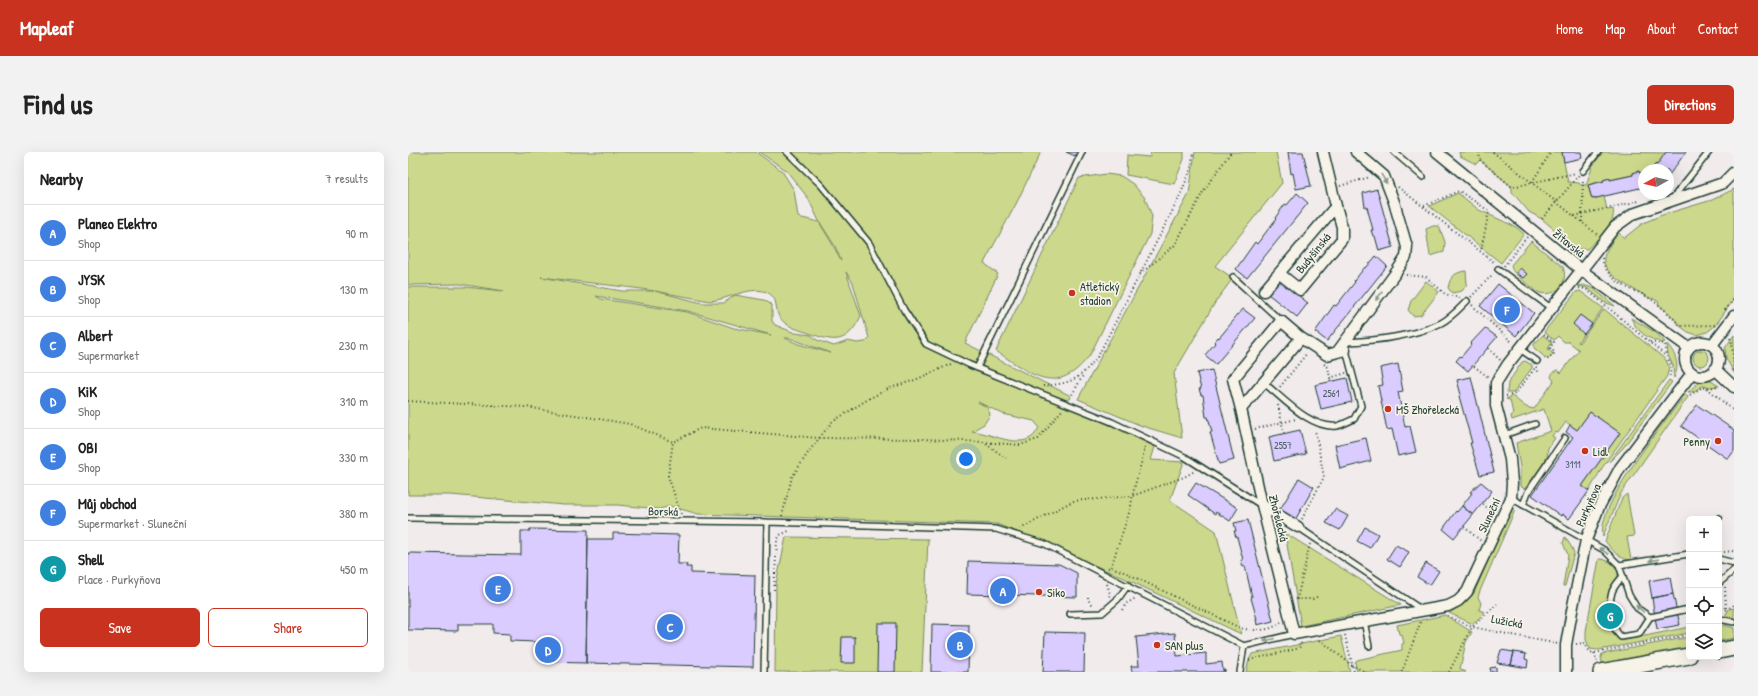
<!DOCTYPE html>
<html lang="en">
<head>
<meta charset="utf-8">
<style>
	:root { --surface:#fff; --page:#f2f2f2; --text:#222; --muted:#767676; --line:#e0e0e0; --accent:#c8321e }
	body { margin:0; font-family:"Patrick Hand",sans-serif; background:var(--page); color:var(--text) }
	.controls { position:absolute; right:12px; bottom:12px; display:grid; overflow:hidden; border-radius:6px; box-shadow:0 4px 16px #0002 }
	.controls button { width:36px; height:36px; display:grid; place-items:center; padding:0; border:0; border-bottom:1px solid var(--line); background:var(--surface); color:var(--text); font:20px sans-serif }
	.compass { position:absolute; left:1230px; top:12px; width:36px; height:36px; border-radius:50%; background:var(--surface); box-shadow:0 4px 16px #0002; rotate:262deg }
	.you { position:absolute; left:558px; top:307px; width:14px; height:14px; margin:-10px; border:3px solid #fff; border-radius:50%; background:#1a73e8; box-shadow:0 0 0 6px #1a73e833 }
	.badge { display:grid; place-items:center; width:26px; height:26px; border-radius:50%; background:var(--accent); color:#fff; font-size:13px; font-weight:700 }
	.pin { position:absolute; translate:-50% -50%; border:2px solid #fff; box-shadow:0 1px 4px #0006 }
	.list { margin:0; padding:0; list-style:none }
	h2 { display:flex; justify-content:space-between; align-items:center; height:52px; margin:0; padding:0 16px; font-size:17px }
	h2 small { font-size:13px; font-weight:400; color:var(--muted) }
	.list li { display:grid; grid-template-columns:26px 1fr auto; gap:12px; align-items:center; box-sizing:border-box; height:56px; padding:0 16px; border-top:1px solid var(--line) }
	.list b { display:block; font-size:15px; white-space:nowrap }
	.list p { margin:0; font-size:13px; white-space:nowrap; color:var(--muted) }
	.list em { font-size:13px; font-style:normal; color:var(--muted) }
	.actions { display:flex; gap:8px; padding:12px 16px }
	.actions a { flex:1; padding:9px 0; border:1px solid var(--accent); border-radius:6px; text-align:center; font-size:14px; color:var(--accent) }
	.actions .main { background:var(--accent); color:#fff }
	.icon { flex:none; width:22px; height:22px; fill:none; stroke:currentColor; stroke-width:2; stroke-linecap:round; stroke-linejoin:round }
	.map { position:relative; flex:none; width:1326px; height:520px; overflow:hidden; border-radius:6px }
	header { display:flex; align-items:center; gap:24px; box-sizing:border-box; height:56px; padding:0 20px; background:var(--accent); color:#fff }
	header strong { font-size:19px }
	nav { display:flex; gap:22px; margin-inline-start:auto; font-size:14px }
	.intro { display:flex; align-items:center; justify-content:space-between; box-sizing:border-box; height:96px; padding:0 24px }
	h1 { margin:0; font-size:28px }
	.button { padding:10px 18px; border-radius:6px; background:var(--accent); color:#fff; font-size:14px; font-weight:700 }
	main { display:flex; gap:24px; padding:0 24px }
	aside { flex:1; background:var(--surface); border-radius:6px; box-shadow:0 4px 16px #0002 }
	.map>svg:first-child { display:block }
</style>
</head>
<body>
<header>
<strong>Mapleaf</strong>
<nav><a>Home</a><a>Map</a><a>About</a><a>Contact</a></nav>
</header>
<div class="intro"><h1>Find us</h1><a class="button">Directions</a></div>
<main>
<aside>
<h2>Nearby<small>7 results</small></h2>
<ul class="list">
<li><span class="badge" style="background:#3f7fe0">A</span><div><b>Planeo Elektro</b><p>Shop</p></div><em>90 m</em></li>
<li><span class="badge" style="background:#3f7fe0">B</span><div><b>JYSK</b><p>Shop</p></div><em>130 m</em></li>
<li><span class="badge" style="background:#3f7fe0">C</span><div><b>Albert</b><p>Supermarket</p></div><em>230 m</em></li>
<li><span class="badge" style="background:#3f7fe0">D</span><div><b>KiK</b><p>Shop</p></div><em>310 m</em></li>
<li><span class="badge" style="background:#3f7fe0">E</span><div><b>OBI</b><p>Shop</p></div><em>330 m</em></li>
<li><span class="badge" style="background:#3f7fe0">F</span><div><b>Můj obchod</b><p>Supermarket · Sluneční</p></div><em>380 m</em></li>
<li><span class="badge" style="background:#0f9aa8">G</span><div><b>Shell</b><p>Place · Purkyňova</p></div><em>450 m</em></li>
</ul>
<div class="actions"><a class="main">Save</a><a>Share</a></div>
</aside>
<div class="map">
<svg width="1326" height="520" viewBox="0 0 1326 520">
	<rect width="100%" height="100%" fill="#f1ebec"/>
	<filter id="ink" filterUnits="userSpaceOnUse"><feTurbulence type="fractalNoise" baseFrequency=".025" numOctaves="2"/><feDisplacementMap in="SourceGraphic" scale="8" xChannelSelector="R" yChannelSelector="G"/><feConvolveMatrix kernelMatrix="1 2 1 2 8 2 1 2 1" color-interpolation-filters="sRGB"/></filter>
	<g filter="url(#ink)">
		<path fill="#ccd88b" stroke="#768a60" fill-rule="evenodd" d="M0 0H348L374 19 386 38 390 65 411 70 425 93 433 109 427 94 411 69 400 46 378 18 351 0H633L608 52 576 111 590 122 557 191 663 244 657 251 747 295 743 308 776 310 762 348 808 379 833 482 714 425 589 372 290 362 262 354 252 357 209 353H156L43 343H0V135H57L96 139 52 132 0 133ZM438 120 445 131 461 186 457 190 449 191 440 189 426 194 409 188 403 183 387 181 367 173 364 169V153L356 148 327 143 316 151H294L247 139 302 149C317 148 341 135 355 139 373 144 365 157 372 166 378 174 388 177 398 180 426 190 438 194 453 164ZM133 125 234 137 246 139H214ZM188 144 280 159 363 183 326 176 279 160 193 147ZM377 186H381L423 201 390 192ZM570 250 595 262 626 269 631 275C620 303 585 281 564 279L576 272 582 263 580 256Z
			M743 0H776V7L766 32 718 23 719 3 742 5Z
			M787 0H868L874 31 807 114 825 126 808 149 766 221 774 286 734 274 670 247 781 42Z
			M1051 0H1154L1160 30 1171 31 1173 33H1178L1185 13 1195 0 1259 1 1249 13 1248 12 1241 18H1236V20L1231 21V19L1225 21V23L1202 28 1201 26 1196 28V29L1180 33 1184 47 1196 44 1199 58 1205 57C1209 71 1189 88 1179 97H1169L1134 67 1121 60 1104 40V35L1072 8 1068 12 1052 4Z
			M698 22 713 24 725 32 737 46 744 64 742 82 682 203C649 246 624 223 588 199L671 26Z
			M1326 37V147L1307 174 1299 180 1289 183 1280 180 1272 174 1263 163 1250 152 1251 150 1244 146 1243 147C1231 139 1192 124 1196 105 1198 97 1206 88 1210 80L1216 86 1235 71 1254 63 1304 48Z
			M1050 41 1071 58 1108 75 1116 82 1093 111 1021 54Z
			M1025 74H1031L1037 90 1036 100 1022 104 1018 77Z
			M1123 89 1155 115C1161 131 1149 145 1132 141 1128 139 1107 123 1105 119 1104 118 1103 113 1103 113Z
			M1058 119 1059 132 1054 139 1044 141 1040 136C1042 125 1047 120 1058 119Z
			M1018 129 1031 140 1013 163 1005 164 1000 158 1003 149Z
			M1175 133 1185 136 1207 154 1196 150 1179 136 1170 134Z
			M1172 139 1195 156 1170 190 1171 191 1196 157 1258 208 1261 215 1259 224 1194 316 1181 339 1174 334 1211 281 1169 278 1158 270 1150 281 1147 280 1144 284 1147 286 1140 296 1139 306 1117 337 1112 334V315L1108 291 1143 279 1136 257 1104 268 1103 264 1105 262 1102 248 1098 247 1104 244 1118 255 1126 257 1146 229 1143 225C1144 221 1145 219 1150 218L1153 221 1169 200 1171 198 1161 190H1156L1150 184 1146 188 1136 180 1168 140Z
			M1223 166 1247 180 1257 190 1255 191C1240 187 1229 180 1223 166Z
			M1135 183 1144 190 1140 197 1145 202 1139 207 1126 196V192Z
			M1326 183V221L1318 206 1317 196Z
			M1259 192C1268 201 1272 215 1266 226L1265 214 1260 203Z
			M1285 206a8 8 0 1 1 16 0a8 8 0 1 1-16 0Z
			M1117 209 1124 213V216L1105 241H1099L1100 231 1114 210Z
			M1261 228 1264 230 1215 296 1201 310Z
			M1296 228 1303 229 1311 234 1302 235 1294 234 1285 240H1280L1291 230Z
			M1278 242 1280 245 1213 341 1195 384C1187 355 1259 266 1278 242Z
			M1219 342 1226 384 1219 385 1223 408C1212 408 1203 397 1197 389L1214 346Z
			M1105 356 1107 358 1072 439 1070 445 1073 451 1071 458 1077 460 1065 472 1041 461 1056 452 1066 441 1102 358Z
			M877 381 993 453 893 474Z
			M378 385 520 387 514 520H367L368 432Z
			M1157 385 1164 396 1166 401 1157 434H1155L1160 403 1155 391Z
			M1191 407C1195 407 1199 408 1203 411 1216 422 1208 427 1202 438 1200 443 1200 449 1200 454L1194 456 1197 474 1203 473C1205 482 1206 488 1217 488L1281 475V481L1202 496 1190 498 1182 497 1178 488V479Z
			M1326 456V466L1317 464 1321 457Z
			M1037 463 1064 480 1058 490 1052 517 1058 520H949L947 510 949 508 994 498V492L996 491 994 483 991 482 989 473Z
			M1316 473 1326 476V486L1311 489V476Z
			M933 484 942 520H838L841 508 844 502Z
			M1281 485V495L1194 511 1193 505 1194 502Z"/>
		<path fill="#daccfe" stroke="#1f3d34" d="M658 0H669L667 4Z
			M880 0H895L903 34 888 37 885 21 883 22Z
			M1154 0H1173L1174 6 1156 10Z
			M1258 0H1278L1261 23 1260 18 1244 17 1248 12 1249 13Z
			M1231 19V21L1236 20V35L1184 47 1180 33 1196 29 1195 28 1202 26V28L1225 23V21Z
			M969 37 985 95 971 99 967 84H965L963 78H965L959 55H957L955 41Z
			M889 41 900 51 839 126 828 117 847 90 849 92 868 67 867 66 877 52 879 53Z
			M968 104 979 114 919 189 907 180 926 153 928 154 947 130 946 129 957 115 958 116Z
			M1112 116 1119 122 1115 126 1108 121Z
			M871 128 900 151 889 165 860 142Z
			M1090 132 1126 161 1108 184 1072 154Z
			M835 157 847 166 808 212 797 203 807 191 806 190 810 185 811 186 826 168 825 167 829 162 830 163Z
			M1172 163 1184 172 1176 182 1165 172Z
			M1077 176 1089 185 1060 219 1048 209 1052 204 1053 205 1063 193 1062 192Z
			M990 212 995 239 990 240 997 275 1002 274 1008 300 990 304 984 277 979 278 970 234 975 233 972 216Z
			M804 218 826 308 811 312 802 280H804L800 265H798L795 243H793L791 237H793L789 221Z
			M1063 225 1086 320 1072 323 1062 291H1064L1051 244 1053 243 1049 228Z
			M939 226 944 250 913 257 907 233Z
			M1289 253 1326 278V299L1320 307 1273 274Z
			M1182 260 1212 281 1174 334 1181 339 1161 367 1154 362 1153 364 1124 343 1165 285 1158 280 1162 273 1169 278Z
			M892 278 898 302 866 309 861 285Z
			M958 286 963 309 932 317 927 293Z
			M891 326 906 335 887 368 871 359Z
			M1073 330 1084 339 1065 363 1054 354 1064 341 1062 340Z
			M788 331 830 356 822 369 808 360 807 362 780 343Z
			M1054 354 1065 363 1046 386 1035 377 1048 359 1049 360Z
			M927 357 940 364 932 378 918 371Z
			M840 368 865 469 849 473 848 467H849L843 446 844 445 837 414 835 415 833 408H835L829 385H828L826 379H828L826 371Z
			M957 375 970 382 962 396 949 389Z
			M122 377 180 378 178 511 137 510 128 501V490L102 489V482L85 481V472H50V479L0 478V401L113 403V379H122Z
			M205 381 271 383 270 412H279L278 415H283V421L347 423 345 515 178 511 180 387H205Z
			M988 393 1001 400 992 415 979 407Z
			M560 409 651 412 669 421V445L559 442Z
			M1018 411 1031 419 1022 433 1009 425Z
			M1262 425 1265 442 1244 446 1241 429Z
			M1265 442 1272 473 1249 477 1244 446Z
			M1207 453 1210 472 1197 474 1194 455Z
			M470 471H488L487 520H469Z
			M524 472 561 473 560 520H523Z
			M637 480 677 481 676 520H635Z
			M767 481 769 504 798 501V512L814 510 815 519 817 518V520H724L723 514H731L728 485Z
			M434 485H447V511H433Z
			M1093 498 1106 500 1103 513 1089 511Z
			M1106 500 1118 502 1117 507 1120 508 1119 516 1103 513Z
			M1088 515V520H1083L1082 516Z"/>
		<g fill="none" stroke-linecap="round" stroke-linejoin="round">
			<defs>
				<path id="service" d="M379 0 413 33 461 91 496 158 518 192 562 213 704 270 777 305 853 353
					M986 0 1015 25
					M1175 19 1190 0
					M1264 47 1301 0
					M1090 117 1143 156
					M825 125 873 169
					M937 190C967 189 1007 184 1033 171 1043 166 1052 156 1059 149
					M1112 197 1129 209
					M569 216 674 0
					M856 231C875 246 902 277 929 274 934 273 941 269 946 267L953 254 938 198
					M1096 283 1127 272
					M1103 346 1196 398 1211 413 1221 443 1229 456 1242 465 1281 457
					M1115 353 1120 340 1157 286
					M0 366 359 370 588 377 637 392 836 494 886 482
					M1310 367 1311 366
					M890 375 1014 458
					M1311 407 1326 411
					M1211 413 1281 402
					M1215 424C1211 429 1206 434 1204 440 1200 453 1203 476 1213 485L1231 482 1242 465
					M1311 431 1326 418
					M662 462 694 461 710 447 720 433
					M1311 467 1326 470
					M956 469 961 494
					M356 520 359 370
					M832 520 836 494"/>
				<path id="minor" d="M1029 0 1173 118 1281 196
					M872 122 892 138 934 87V75L928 54
					M856 139 928 54 915 0
					M893 186 919 203 937 198
					M1277 207a17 17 0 1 1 34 0a17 17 0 1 1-34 0Z
					M1304 193 1326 164
					M930 199 989 119 998 105 999 95 986 50 976 24 948 0
					M1307 217 1326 235
					M833 257 825 227 873 169 893 186 833 257 854 353 886 482 1040 454 1050 449 1059 440 1103 346 1104 331 1102 307 1088 254V231L1100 212 1207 75 1225 62 1315 31 1326 20
					M854 353 890 375
					M1158 520V493L1164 459 1178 388 1191 355 1212 316 1284 221"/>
				<path id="primary" d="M1311 499 1326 496
					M1193 520 1281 504"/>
			</defs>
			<use href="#service" stroke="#1f3d34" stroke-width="8"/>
			<use href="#minor" stroke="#1f3d34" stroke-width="13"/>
			<use href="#primary" stroke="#1f3d34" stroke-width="18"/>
			<path stroke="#1f3d34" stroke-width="2" stroke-dasharray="1 3" stroke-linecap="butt" d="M1071 0 1072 8 1104 35 1168 21
				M1085 0 1166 64 1231 49
				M1124 30 1143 0
				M932 34 962 25
				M990 35 1087 111
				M1016 54 1051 39 1081 59 1073 99
				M1166 64 1190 83
				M1134 67 1171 23
				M1174 70 1175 26
				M1194 106C1196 120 1209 131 1222 137 1226 139 1230 140 1234 142 1248 149 1262 162 1272 174L1307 173
				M1096 114 1119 85
				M732 122 767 93 796 38 823 0
				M998 123 1018 125 1037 142 1052 146
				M1171 136 1178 137 1259 205 1263 214 1262 224
				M1063 145 1085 122
				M1064 153 1105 191
				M1317 158 1326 147
				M1136 182 1146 190 1142 196 1147 201 1139 208 1136 206
				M1322 186 1324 191 1326 221
				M1242 190 1257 192 1259 204
				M1080 196 1092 208
				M916 212 920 215 922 226 938 221
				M1066 214 1080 225
				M1128 215 1131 221
				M635 234C665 231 671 228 690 204L771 46 783 17 785 0
				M872 235 899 201
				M1299 236 1326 259
				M1282 243 1293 236 1312 235
				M1098 244 1107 242 1127 216
				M662 246 676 222
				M0 249 118 255 222 272 265 290
				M870 253 876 281
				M847 277 888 267
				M575 290 612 293 630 287 654 258
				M1075 352 1086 362
				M273 362 260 324 265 290 293 276 411 286 516 287 575 290 598 306
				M374 364 384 325 402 298 424 270 462 246 482 236 507 228 543 212
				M894 367 916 325 907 278
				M1056 375 1073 389
				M612 377 665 349 724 344 776 325 787 319
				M902 392 889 447H905L909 445
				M1316 400 1326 399
				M703 415 723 355C725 333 734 314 737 293
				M700 416 703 415 716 420 832 476C845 479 862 480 873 470
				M699 432 702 442 701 445
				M1317 435 1318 458
				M366 438 369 389 372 383 381 379
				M680 445V448L686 454
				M714 458 719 451 728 446
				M1318 458 1326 453
				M1040 464 1064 475 1150 492
				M937 483 946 520
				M912 488 945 514 958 520
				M1168 492 1176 491 1182 500 1186 501 1281 483
				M1186 501 1189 509
				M841 508 884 498 891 496 894 490
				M994 520 1013 469
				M1041 520 1064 475 1089 452"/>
			<use href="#service" stroke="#f7f3e8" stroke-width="5"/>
			<use href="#minor" stroke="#f7f3e8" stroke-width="10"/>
			<use href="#primary" stroke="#f7f3e8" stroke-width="15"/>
		</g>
		<defs><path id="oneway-solid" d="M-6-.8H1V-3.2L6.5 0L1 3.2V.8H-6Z"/></defs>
		<g fill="#8b988e">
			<use href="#oneway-solid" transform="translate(976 27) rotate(59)"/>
			<use href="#oneway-solid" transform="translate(971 144) rotate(127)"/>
			<use href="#oneway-solid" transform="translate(1196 399) rotate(-142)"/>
			<use href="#oneway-solid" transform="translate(1246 408) rotate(172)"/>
			<use href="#oneway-solid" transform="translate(1232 457) rotate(-139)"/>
			<use href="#oneway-solid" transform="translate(861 488) rotate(166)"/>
		</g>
	</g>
	<g fill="#c8321e" stroke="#f7f3e8" stroke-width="1.5">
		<circle cx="664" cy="141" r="4"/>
		<circle cx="980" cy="257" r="4"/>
		<circle cx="1310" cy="289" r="4"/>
		<circle cx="1177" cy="299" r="4"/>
		<circle cx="631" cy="440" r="4"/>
		<circle cx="749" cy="493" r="4"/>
	</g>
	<g text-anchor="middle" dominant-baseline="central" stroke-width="3.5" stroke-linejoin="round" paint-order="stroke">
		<g font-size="10" fill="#4e6166">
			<text x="923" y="241">2561</text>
			<text x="875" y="293">2557</text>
			<text x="1165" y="312">3111</text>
		</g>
		<g font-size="12" fill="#1f3d34" stroke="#f7f3e8">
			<text transform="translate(1161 91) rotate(39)">Žitavská</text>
			<text transform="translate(905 101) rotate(-51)">Budyšínská</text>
			<text transform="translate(1180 353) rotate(-66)">Purkyňova</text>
			<text transform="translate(255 359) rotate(1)">Borská</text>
			<text transform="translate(1081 363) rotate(-65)">Sluneční</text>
			<text transform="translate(871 366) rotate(76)">Zhořelecká</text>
			<text transform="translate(1099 469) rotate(11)">Lužická</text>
		</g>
		<g font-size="12" fill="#1f3d34" stroke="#f7f3e8" text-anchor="start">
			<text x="672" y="134">Atletický<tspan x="672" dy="14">stadion</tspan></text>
			<text x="988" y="257">MŠ Zhořelecká</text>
			<text x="1302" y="289" text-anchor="end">Penny</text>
			<text x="1185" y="299">Lidl</text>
			<text x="639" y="440">Siko</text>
			<text x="757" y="493">SAN plus</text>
		</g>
	</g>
</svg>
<div class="controls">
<button>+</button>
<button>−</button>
<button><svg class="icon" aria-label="locate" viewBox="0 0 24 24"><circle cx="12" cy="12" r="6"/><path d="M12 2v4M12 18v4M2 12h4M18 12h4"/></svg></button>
<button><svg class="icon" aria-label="layers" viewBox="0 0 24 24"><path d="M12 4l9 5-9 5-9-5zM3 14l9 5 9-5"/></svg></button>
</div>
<svg class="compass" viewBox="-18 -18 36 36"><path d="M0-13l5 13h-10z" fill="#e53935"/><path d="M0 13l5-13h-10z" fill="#767676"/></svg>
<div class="you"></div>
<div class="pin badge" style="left:595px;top:439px;background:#3f7fe0">A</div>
<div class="pin badge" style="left:552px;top:493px;background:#3f7fe0">B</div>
<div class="pin badge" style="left:262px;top:475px;background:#3f7fe0">C</div>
<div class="pin badge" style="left:140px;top:498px;background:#3f7fe0">D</div>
<div class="pin badge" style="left:90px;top:437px;background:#3f7fe0">E</div>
<div class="pin badge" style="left:1099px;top:158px;background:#3f7fe0">F</div>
<div class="pin badge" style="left:1202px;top:464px;background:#0f9aa8">G</div>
</div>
</main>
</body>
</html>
